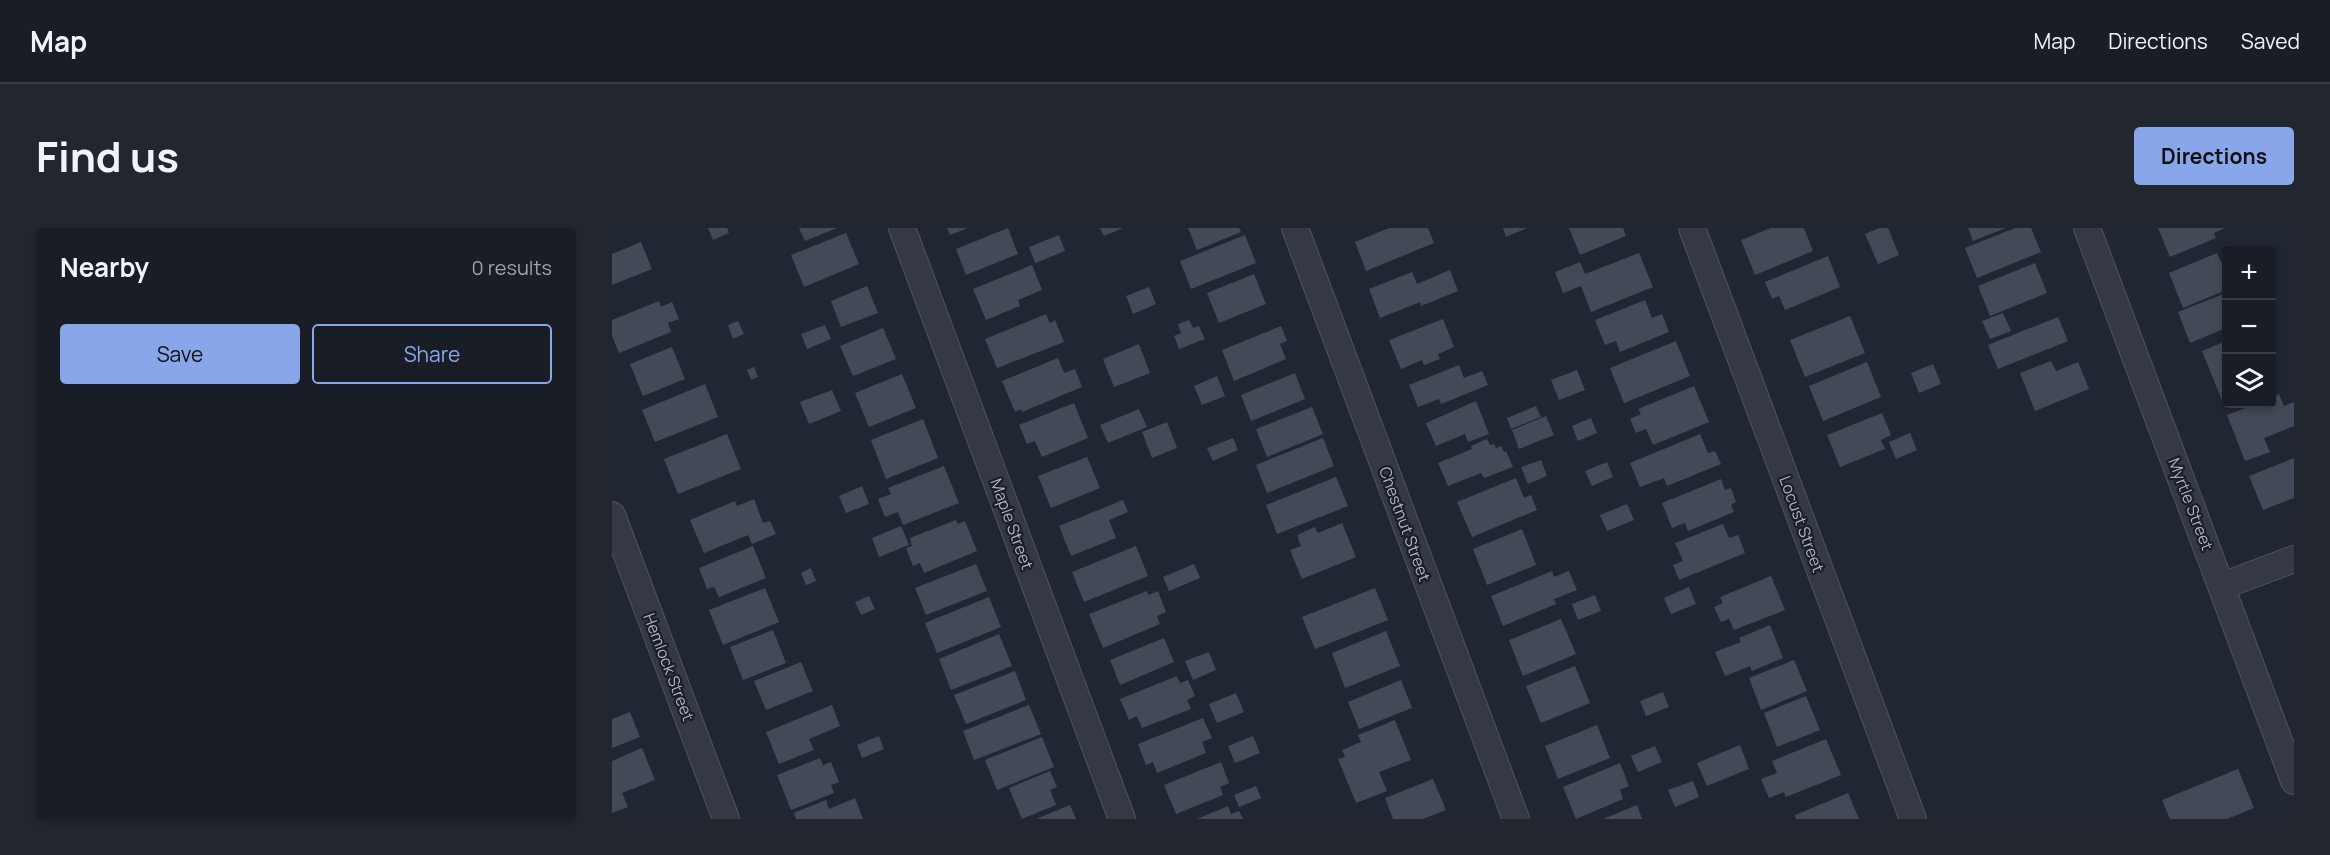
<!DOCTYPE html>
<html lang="en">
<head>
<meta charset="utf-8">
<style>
	:root { --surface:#191d26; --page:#22262e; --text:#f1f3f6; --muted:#9fa2a7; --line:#373b43; --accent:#8aa6ea }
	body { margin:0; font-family:Manrope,sans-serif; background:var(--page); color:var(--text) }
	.controls { position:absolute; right:18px; top:18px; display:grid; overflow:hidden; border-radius:6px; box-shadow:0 3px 9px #0003 }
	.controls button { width:54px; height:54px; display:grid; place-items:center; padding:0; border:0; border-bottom:2px solid var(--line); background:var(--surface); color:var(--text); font:30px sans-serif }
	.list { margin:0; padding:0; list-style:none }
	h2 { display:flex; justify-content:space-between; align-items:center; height:78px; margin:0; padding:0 24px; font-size:26px }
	h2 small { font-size:20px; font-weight:400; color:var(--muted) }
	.actions { display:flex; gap:12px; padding:18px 24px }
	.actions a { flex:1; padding:14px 0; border:2px solid var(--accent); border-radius:6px; text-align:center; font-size:21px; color:var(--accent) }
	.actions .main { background:var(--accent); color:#111 }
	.icon { flex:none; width:33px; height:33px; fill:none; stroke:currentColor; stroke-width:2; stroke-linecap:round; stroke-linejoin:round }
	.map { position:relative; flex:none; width:1682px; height:591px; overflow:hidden; border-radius:6px }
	header { display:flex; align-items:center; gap:36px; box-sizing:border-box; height:84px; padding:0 30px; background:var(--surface); border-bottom:2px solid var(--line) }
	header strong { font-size:28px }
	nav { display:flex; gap:33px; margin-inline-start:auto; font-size:21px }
	.intro { display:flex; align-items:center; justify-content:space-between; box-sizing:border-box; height:144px; padding:0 36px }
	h1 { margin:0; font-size:42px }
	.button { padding:15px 27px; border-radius:6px; background:var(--accent); color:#111; font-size:21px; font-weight:700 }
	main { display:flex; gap:36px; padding:0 36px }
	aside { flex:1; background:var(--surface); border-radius:6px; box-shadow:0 3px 9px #0003 }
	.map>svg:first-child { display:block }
</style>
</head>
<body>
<header>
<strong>Map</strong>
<nav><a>Map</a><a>Directions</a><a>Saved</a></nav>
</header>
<div class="intro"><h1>Find us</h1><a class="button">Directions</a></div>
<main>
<aside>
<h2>Nearby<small>0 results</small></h2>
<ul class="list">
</ul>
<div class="actions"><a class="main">Save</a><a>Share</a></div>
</aside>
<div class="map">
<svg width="1682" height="591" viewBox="0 0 1682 591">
	<rect width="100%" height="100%" fill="#212732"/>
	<path fill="#434a57" d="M96 0H115L117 5 101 12Z
		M187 0H225L193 13Z
		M335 0H356L338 7Z
		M396 0 406 26 354 47 344 21Z
		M488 0H511L492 8Z
		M576 0H627L629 4 585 22Z
		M777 0H816L822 15 754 43 743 14Z
		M891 0H915L894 9Z
		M957 0H1011L1014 8 968 27Z
		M1159 0H1192L1201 23 1143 47 1129 12Z
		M1267 0H1276L1287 27 1266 36 1253 6Z
		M1356 0H1394L1361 13Z
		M1403 0H1419L1429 24 1365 50 1353 20Z
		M1546 0H1613L1602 5 1604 10 1558 29Z
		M234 5 247 36 192 59 179 27Z
		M447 7 453 23 423 35 417 19Z
		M633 7 644 35 579 61 568 33Z
		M29 14 40 41 0 57V26Z
		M1027 25 1041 59 979 84 969 58 951 65 943 44 968 34 973 46Z
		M1605 25 1609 34 1614 32V62L1571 80 1557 45Z
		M1216 28 1228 59 1173 82 1167 68 1160 71 1153 54Z
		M1423 35 1435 65 1378 88 1366 58Z
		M420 37 430 62 406 72 408 78 374 92 361 61Z
		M838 42 846 63 809 78 808 74 768 90 757 61 800 44 805 56Z
		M642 46 654 76 607 95 595 65Z
		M255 58 266 85 229 99 219 73Z
		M537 59 544 76 521 86 514 68Z
		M1614 65V100L1578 115 1566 84Z
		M1033 72 1040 90 1050 86 1057 104 1008 124 1004 113 993 117 983 92Z
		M47 73 49 79 60 74 67 91 56 95 59 104 7 125 0 108V92Z
		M1391 85 1399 103 1378 111 1370 93Z
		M434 86 438 95 443 92 452 114 385 140 373 111Z
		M1238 88 1253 125 1193 149 1178 112Z
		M1446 89 1456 113 1386 141 1376 117Z
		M831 91 842 119 826 126 828 131 812 137 810 132 789 141 777 112Z
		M577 92 581 100 587 98 593 111 567 121 562 108 569 105 566 96Z
		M126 93 132 106 121 111 116 97Z
		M213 97 219 111 195 121 189 106Z
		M669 98 675 113 668 116 674 131 622 153 610 122Z
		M271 100 284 131 241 148 228 118Z
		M1064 113 1078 148 1012 175 998 140Z
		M1614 113V173L1611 175 1590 123Z
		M527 116 538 145 502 159 491 131Z
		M60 119 73 151 31 168 18 136Z
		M446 130 452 145 463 141 470 159 410 184 409 181 403 184 390 153Z
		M1439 133 1444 143 1466 134 1477 161 1423 183 1408 145Z
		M1255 134 1269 169 1211 193 1197 158Z
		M1321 136 1329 156 1307 165 1299 145Z
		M847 137 852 150 870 143 876 157 829 176 827 171 806 179 797 157Z
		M142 139 146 149 139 152 135 142Z
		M965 142 973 162 947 172 939 152Z
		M683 145 693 171 639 193 629 167Z
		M290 146 304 180 257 199 243 165Z
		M605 148 613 168 590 177 582 158Z
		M93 156 106 189 43 214 30 182Z
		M1082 158 1097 194 1041 217 1034 201 1024 205 1018 191 1029 186 1026 181Z
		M220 162 229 183 197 196 188 174Z
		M1667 166 1672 178 1682 174V198L1652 210 1658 224 1633 233 1615 187 1644 176H1660V169Z
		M864 173 877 206 856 214 853 206 824 218 814 195Z
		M462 175 476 210 430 229 423 213 415 216 407 197Z
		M924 178 929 189 899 201 895 190Z
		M700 179 711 206 655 229 644 201Z
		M527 181 535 199 496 215 488 197Z
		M1270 185 1279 207 1269 212 1273 221 1228 239 1215 207Z
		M934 188 942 207 907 221 900 202Z
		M979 190 985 205 966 213 960 198Z
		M311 191 326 230 274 251 259 212Z
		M555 194 565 220 540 230 530 204Z
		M1298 205 1305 222 1284 231 1277 214Z
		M115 206 129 241 66 266 52 231Z
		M1088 206 1096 225 1103 223 1109 236 1055 258 1052 250 1028 259 1018 235Z
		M621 210 626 222 601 233 595 220Z
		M711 210 722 238 655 265 644 237Z
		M875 211 878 217 882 216 884 220 889 218 892 224 894 223 901 239 872 250 869 245 836 258 826 235 860 221 859 218Z
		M475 229 488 260 439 280 426 248Z
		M1682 230V270L1651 282 1637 248Z
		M929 232 935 248 916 256 909 239Z
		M995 234 1001 249 980 258 973 243Z
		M332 238 347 275 291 297 286 284 273 289 266 271 279 266 276 260Z
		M724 249 736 278 665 306 654 277Z
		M904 250 912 270 919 267 925 282 860 309 845 274Z
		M1109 251 1113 262 1119 260 1124 274 1119 277 1122 284 1076 303 1073 295 1060 300 1050 275Z
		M250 258 257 276 234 285 227 268Z
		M142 271 151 295 158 293 164 306 140 316 136 307 92 325 78 292 123 273 125 278Z
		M511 272 516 284 497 292 504 310 459 328 447 298Z
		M1015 276 1022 292 995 303 988 287Z
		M344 292 346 296 353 293 365 323 312 345 308 335 301 338 294 320 300 318 298 310Z
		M730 295 744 329 690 351 678 322 689 318 685 307 703 299 706 305Z
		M1111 296 1117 310 1126 307 1133 325 1067 352 1061 337 1071 333 1063 315Z
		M289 298 297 317 267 329 260 310Z
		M910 301 924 337 875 357 861 321Z
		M141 318 154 350 107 369 102 359 95 361 87 340Z
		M524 318 536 348 472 374 460 344Z
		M364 336 375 363 314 387 303 360Z
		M582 336 588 350 557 363 551 349Z
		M199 340 204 353 194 357 189 345Z
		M940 343 942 349 957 343 965 362 942 371 944 376 891 398 879 368Z
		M1159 348 1173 382 1122 402 1117 391 1109 394 1102 379 1111 375 1108 369Z
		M1077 359 1084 376 1059 386 1052 370Z
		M153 360 167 394 111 417 97 382Z
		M763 360 776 392 703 421 690 389Z
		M535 363 536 367 546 363 554 384 545 388 548 396 491 420 477 386Z
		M983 367 989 383 966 392 960 376Z
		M257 368 263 381 249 387 243 374Z
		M377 369 389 399 325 425 313 395Z
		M949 391 964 426 911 448 897 412Z
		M1158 397 1171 430 1140 443 1138 438 1113 448 1103 424 1129 414 1127 410Z
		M161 402 174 435 131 452 118 419Z
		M774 403 788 438 733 460 720 425Z
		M387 406 400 438 339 462 327 431Z
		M552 410 562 434 508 457 498 432Z
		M597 424 604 442 581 452 573 433Z
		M1182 432 1195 463 1149 482 1137 450Z
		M189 434 201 463 154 482 142 453Z
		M963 438 978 475 929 495 914 458Z
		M403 443 414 472 354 496 342 467Z
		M565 448 568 455 576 452 583 468 575 472 579 481 530 500 525 488 517 492 508 471Z
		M789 452 800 480 747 501 736 474Z
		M1051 464 1057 479 1034 488 1028 473Z
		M624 465 632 484 605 495 597 476Z
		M1194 468 1208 502 1165 519 1152 485Z
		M220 477 228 498 197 511 202 522 167 536 154 504Z
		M417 477 429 506 362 532 351 503Z
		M18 484 28 509 0 520V491Z
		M591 490 600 510 590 514 594 525 545 545 541 534 534 537 526 516Z
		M783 492 799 532 767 544 775 563 744 575 726 531 733 529 730 522 749 514 746 507Z
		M985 497 998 530 946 551 933 518Z
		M267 508 272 521 250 530 245 517Z
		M641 508 648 525 623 535 616 518Z
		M430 509 442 539 385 562 373 532Z
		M1214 511 1229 547 1174 569 1172 564 1157 570 1149 551 1165 545 1160 533Z
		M1128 517 1137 541 1095 558 1085 535Z
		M1043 518 1050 534 1026 544 1019 528Z
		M30 520 43 552 10 565 16 579 0 585V533Z
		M208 530 211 537 219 534 227 554 219 557 222 565 179 582 165 547Z
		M609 534 617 555 608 559 611 567 564 586 552 557Z
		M1008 535 1017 558 1008 562 1011 571 964 591 951 559Z
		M1626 541 1642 580 1615 591H1558L1550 572Z
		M438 543 445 559 438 562 444 577 410 591 397 560Z
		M821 551 834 582 811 591H781L773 570Z
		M1081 553 1087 569 1063 579 1056 562Z
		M644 558 649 570 627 579 622 567Z
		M1236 565 1247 591H1184L1183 587Z
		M243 570 251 591H184L182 585 214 572 217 581Z
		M458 577 464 591H424Z
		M1025 577 1030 591H991Z
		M616 578 619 586 627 583 631 591H585Z"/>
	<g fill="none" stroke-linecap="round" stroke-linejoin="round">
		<defs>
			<path id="street" d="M290 0 510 591
				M683 0 904 591
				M1080 0 1301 591
				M1475 0 1682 553
				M0 287 114 591
				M1610 358 1682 331"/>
		</defs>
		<use href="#street" stroke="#4f545e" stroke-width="28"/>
		<use href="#street" stroke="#343943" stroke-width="26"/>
	</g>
	<g text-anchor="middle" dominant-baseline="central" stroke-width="4.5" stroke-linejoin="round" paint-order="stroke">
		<g font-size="16" fill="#aeb4c0" stroke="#1a1e28">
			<text transform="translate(1579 276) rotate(69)">Myrtle Street</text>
			<text transform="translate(400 296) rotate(70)">Maple Street</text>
			<text transform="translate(793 296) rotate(70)">Chestnut Street</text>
			<text transform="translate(1190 296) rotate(70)">Locust Street</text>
			<text transform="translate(57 439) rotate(69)">Hemlock Street</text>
		</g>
	</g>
</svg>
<div class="controls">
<button>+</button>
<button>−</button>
<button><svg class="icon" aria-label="layers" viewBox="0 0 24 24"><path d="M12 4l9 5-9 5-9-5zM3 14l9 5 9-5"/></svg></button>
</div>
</div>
</main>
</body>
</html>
